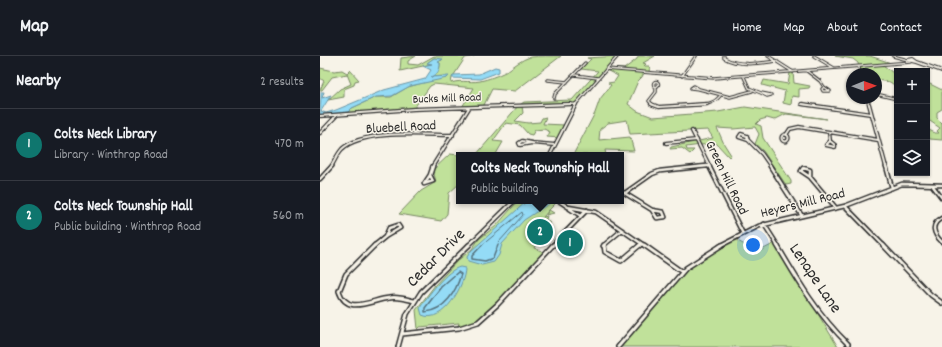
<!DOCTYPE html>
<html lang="en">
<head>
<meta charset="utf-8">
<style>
	:root { --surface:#171b24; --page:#20242c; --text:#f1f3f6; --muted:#9ea1a6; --line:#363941; --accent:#0f766e }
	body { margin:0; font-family:Dekko,sans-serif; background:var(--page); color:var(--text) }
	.controls { position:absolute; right:12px; top:12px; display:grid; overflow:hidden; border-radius:0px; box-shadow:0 1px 3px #0004 }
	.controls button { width:36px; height:36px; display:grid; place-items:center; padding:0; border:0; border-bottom:1px solid var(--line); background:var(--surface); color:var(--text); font:20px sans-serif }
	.compass { position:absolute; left:526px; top:12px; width:36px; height:36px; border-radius:50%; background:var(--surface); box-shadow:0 1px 3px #0004; rotate:89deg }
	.you { position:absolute; left:433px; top:189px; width:14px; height:14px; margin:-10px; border:3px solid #fff; border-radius:50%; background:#1a73e8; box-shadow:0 0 0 6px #1a73e833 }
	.badge { display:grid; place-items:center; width:26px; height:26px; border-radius:50%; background:var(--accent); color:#fff; font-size:13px; font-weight:700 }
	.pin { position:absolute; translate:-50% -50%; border:2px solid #fff; box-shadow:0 1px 4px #0006 }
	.popup { position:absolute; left:136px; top:96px; width:168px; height:52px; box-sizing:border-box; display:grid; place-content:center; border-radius:0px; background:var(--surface); filter:drop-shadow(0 1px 3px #0005); font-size:13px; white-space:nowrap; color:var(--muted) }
	.popup b { font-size:15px; color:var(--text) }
	.popup::after { content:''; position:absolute; left:50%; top:100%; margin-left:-8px; border:8px solid transparent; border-top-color:var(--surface) }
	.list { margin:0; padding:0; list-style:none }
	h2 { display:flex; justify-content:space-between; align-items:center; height:52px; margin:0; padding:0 16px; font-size:17px }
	h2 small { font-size:13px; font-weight:400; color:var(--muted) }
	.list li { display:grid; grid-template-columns:26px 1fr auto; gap:12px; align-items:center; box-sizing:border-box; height:72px; padding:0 16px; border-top:1px solid var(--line) }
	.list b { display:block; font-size:15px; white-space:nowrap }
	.list p { margin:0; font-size:13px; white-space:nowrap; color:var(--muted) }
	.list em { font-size:13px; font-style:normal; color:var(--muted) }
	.icon { flex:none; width:22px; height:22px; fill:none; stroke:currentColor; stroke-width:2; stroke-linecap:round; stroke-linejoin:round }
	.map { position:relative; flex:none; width:622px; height:291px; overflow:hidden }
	header { display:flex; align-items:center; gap:24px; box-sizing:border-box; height:56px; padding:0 20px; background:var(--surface); border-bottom:1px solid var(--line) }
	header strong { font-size:19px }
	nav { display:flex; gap:22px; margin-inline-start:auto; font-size:14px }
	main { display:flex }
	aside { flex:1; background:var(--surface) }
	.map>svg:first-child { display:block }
</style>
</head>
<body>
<header>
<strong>Map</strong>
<nav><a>Home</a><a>Map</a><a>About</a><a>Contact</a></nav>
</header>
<main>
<aside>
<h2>Nearby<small>2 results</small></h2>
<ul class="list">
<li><span class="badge">1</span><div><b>Colts Neck Library</b><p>Library · Winthrop Road</p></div><em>470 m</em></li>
<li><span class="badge">2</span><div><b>Colts Neck Township Hall</b><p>Public building · Winthrop Road</p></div><em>560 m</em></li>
</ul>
</aside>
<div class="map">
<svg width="622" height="291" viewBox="0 0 622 291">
	<rect width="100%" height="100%" fill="#f7f3e8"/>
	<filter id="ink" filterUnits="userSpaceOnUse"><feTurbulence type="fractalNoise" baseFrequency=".025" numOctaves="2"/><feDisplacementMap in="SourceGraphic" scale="8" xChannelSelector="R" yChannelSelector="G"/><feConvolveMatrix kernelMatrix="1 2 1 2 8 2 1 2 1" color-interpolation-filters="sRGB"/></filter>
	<g filter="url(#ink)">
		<path fill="#c0e19a" stroke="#768662" d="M96 0 88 5V8L98 9 114 0H154L145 2 132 22 131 27C142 23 153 28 164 24 169 23 184 17 187 15 195 9 201 4 210 1 219 0 232 0 241 0L195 35 172 33 163 51H142L154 32 114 28 110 30 94 52 5 59H4L30 53 56 41H71L88 31 117 23 127 22 126 20 110 21C118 19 120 15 120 7L116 6 122 4 114 2 107 7 112 8 80 15 81 2Z
			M298 0 286 12 304 13 317 3 318 0H335L323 7 326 8 324 10H329L330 13 328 17H324L322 21 318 25 308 48 317 55 333 61 398 56 425 51 507 63 466 58 454 64 447 62 440 64 436 68 441 70 443 82 471 125V128L466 129 443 95 435 88 439 78 435 71 413 73 397 72 404 88 411 99 409 101 396 87 366 91 367 94H374L370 98 362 92 350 93 351 91 393 82 388 74 310 78 307 64 288 67 280 73 279 84 310 81 314 95 285 94 286 99H233H253L275 57 280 43 291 29 288 27 294 26 298 20 286 14 257 48 202 50 203 57 195 65 208 67 220 66 222 62 226 61 223 68 245 69 239 82 227 81 230 76 224 73 215 74 212 79 208 78 200 69 186 67 173 85 183 86 176 98 188 99H156L198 50 204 46 252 44 278 15 261 13 271 3 267 2Z
			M515 0H550L574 8 563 9 577 20V31L570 26 556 24V18H540L538 7 533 3Z
			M0 12 14 15 22 14 27 17 30 14 39 24 35 25 34 29 24 33V41L8 44 20 33 31 28 27 18 12 21 2 34H0L4 25 0 22Z
			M473 16 474 27 490 30 489 32 479 33V41L472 40 471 49 463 47 465 35 442 29 444 24 468 28 470 17Z
			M607 28H610L622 34V53L617 56V62L622 67V84L610 83 607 79V73L615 77H619L617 75 620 72 607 63Z
			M130 98 139 99V128L129 137 127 158 121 165 79 158 101 135 116 126 113 114Z
			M198 145H238L229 154 234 157 226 159 229 154 223 161 227 160 226 163 227 165 222 163 217 168H220L221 164 229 166 230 172 227 174 221 172 219 173V172L214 177 215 180 220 179 222 182 213 188 215 190 214 192 224 196 226 195 170 255 154 266 138 270 139 267 100 271 98 273 96 254 115 229 137 205 152 193 159 183 176 170Z
			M414 183 438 196 455 187 518 291H298L366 212Z"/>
		<path fill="#94dbf6" stroke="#6a95a5" d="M114 2 123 3 118 6 120 7C120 14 118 19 111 21L129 20 127 22 90 30 72 40 56 41 32 52 28 56 0 59 1 36H4L2 42 11 39 1 55 6 57 16 54 64 34 105 23 111 14 103 10 112 8 107 7Z
			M175 11 179 12V16L160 23 132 22 133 19 159 18Z
			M207 145H230V147L204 164 182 188 179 199 174 206 162 209 148 205 147 201 151 195Z
			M140 211 145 212C145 229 123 269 102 259L100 252C107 240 127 214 140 211Z"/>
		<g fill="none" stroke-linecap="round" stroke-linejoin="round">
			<path stroke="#55717c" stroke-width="1" d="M161 190 202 156 203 159 179 186 177 190"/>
			<path stroke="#55717c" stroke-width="1.5" d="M162 189 152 200V203L165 205 173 202 178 189
				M138 216 141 218C136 236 125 254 105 256V252L121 231Z"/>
			<defs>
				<path id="minor-far3" d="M404 0V2C420 11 440 7 457 5
					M448 0 473 16
					M494 0 514 12
					M573 0 588 4
					M539 11 540 18
					M286 13 394 22 591 6
					M487 15 500 25 504 31
					M255 19 278 22
					M362 20 376 0
					M424 21 429 32 441 37
					M228 24 247 26
					M333.5 28a2.5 2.5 0 1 1 5 0a2.5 2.5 0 1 1-5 0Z
					M374 30 379 33 371 32Z
					M504 31 510 35H503L502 33Z
					M379 33 410 41 432 35
					M441 37 451 39 447 40Z
					M556 38 577 43
					M234 42 235 38 265 7
					M547 42 549 49
					M481 48 489 49
					M219 49 256 48
					M255 49 298 0
					M333 49 329 45 336 36V31
					M370 49C382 48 392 50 400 40"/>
				<path id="minor-far2" d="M331 48 339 51 387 48
					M482 48 551 58
					M549 48 566 111
					M0 60 94 53 251 48
					M372 75 390 111
					M509 76 510 85
					M0 77 17 59
					M421 78 427 80 428 84 419 81Z
					M461.5 82a3.5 3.5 0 1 1 7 0a3.5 3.5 0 1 1-7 0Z
					M466 79 470 73 479 71 558 84
					M428 84 442 98 451 111
					M202 85 212 87 200 89 199 87Z
					M510 85 515 89V91L506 89Z
					M212 87 235 89
					M346 87 377 84
					M230 99 256 48
					M11 111C14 106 18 97 22 93 43 73 105 79 133 79
					M112 111 149 52
					M377 111 389 110"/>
				<path id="minor-far1" d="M389 110 423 178
					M450 110 482 160
					M566 110 572 132
					M483 112 490 114V121L481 115Z
					M110 119 113 110
					M110 119 113 125 104 128Z
					M490 121 516 152
					M0 123 12 110
					M612 129 622 142
					M301 135 332 154
					M305 137 332 118 340 115 387 110
					M239 145 248 151 276 156 325 190
					M525 150 564 190
					M250 153 261 160
					M332 154 343 156 345 161 337 162Z
					M622 162C610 168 613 178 622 186
					M444 168 458 190
					M78 169 80 172 65 181 69 172Z
					M54 190 65 181
					M148 190 194 145
					M232 190 267 154
					M283 190 302 174
					M319 190 322 188
					M400 190 439 170 525 150 582 128 622 129"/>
				<path id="minor" d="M55 189 26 218 19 235C27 260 51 244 69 242 77 240 86 243 94 245
					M284 189 285 196 301 205 320 189
					M324 189 362 216
					M457 189C478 225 498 259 528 288
					M563 189 611 239 622 247
					M82 278 139 272 158 266 178 248 233 189
					M78 291 87 258 101 236 149 189
					M298 291 366 212 402 189"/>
				<path id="major" d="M593 3 597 6 588 4Z
					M597 6 622 15"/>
			</defs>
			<use href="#minor-far3" stroke="#2b2b2b" stroke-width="3.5"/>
			<use href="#minor-far2" stroke="#2b2b2b" stroke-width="4.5"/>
			<use href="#minor-far1" stroke="#2b2b2b" stroke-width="5.5"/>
			<use href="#minor" stroke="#2b2b2b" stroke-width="6"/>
			<use href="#major" stroke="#2b2b2b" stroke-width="4"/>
			<use href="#minor-far3" stroke="#f7f3e8" stroke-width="1.5"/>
			<use href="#minor-far2" stroke="#f7f3e8" stroke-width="2"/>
			<use href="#minor-far1" stroke="#f7f3e8" stroke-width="2.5"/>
			<use href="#minor" stroke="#f7f3e8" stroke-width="3"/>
			<use href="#major" stroke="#f7f3e8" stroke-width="2"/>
		</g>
	</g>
	<g text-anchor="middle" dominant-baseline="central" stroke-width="3" stroke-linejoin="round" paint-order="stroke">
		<g font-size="12" fill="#2b2b2b" stroke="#f7f3e8">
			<text transform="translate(127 43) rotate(-2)">Bucks Mill Road</text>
		</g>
		<g font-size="14" fill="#2b2b2b" stroke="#f7f3e8">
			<text transform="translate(81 72) rotate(-3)">Bluebell Road</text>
			<text transform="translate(406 122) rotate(64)">Green Hill Road</text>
			<text transform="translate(483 148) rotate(-14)">Heyers Mill Road</text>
		</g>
		<g font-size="17" fill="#2b2b2b" stroke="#f7f3e8">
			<text transform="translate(117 203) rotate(-45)">Cedar Drive</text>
			<text transform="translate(494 223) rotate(56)">Lenape Lane</text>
		</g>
	</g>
</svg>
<div class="controls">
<button>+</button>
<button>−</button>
<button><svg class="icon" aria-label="layers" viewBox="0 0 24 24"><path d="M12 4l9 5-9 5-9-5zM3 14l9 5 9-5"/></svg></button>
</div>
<svg class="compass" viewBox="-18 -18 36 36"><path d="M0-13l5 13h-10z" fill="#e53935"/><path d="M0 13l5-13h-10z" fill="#9ea1a6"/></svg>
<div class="you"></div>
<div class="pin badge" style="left:250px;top:187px">1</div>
<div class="pin badge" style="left:220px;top:176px">2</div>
<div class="popup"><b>Colts Neck Township Hall</b>Public building</div>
</div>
</main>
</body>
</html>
